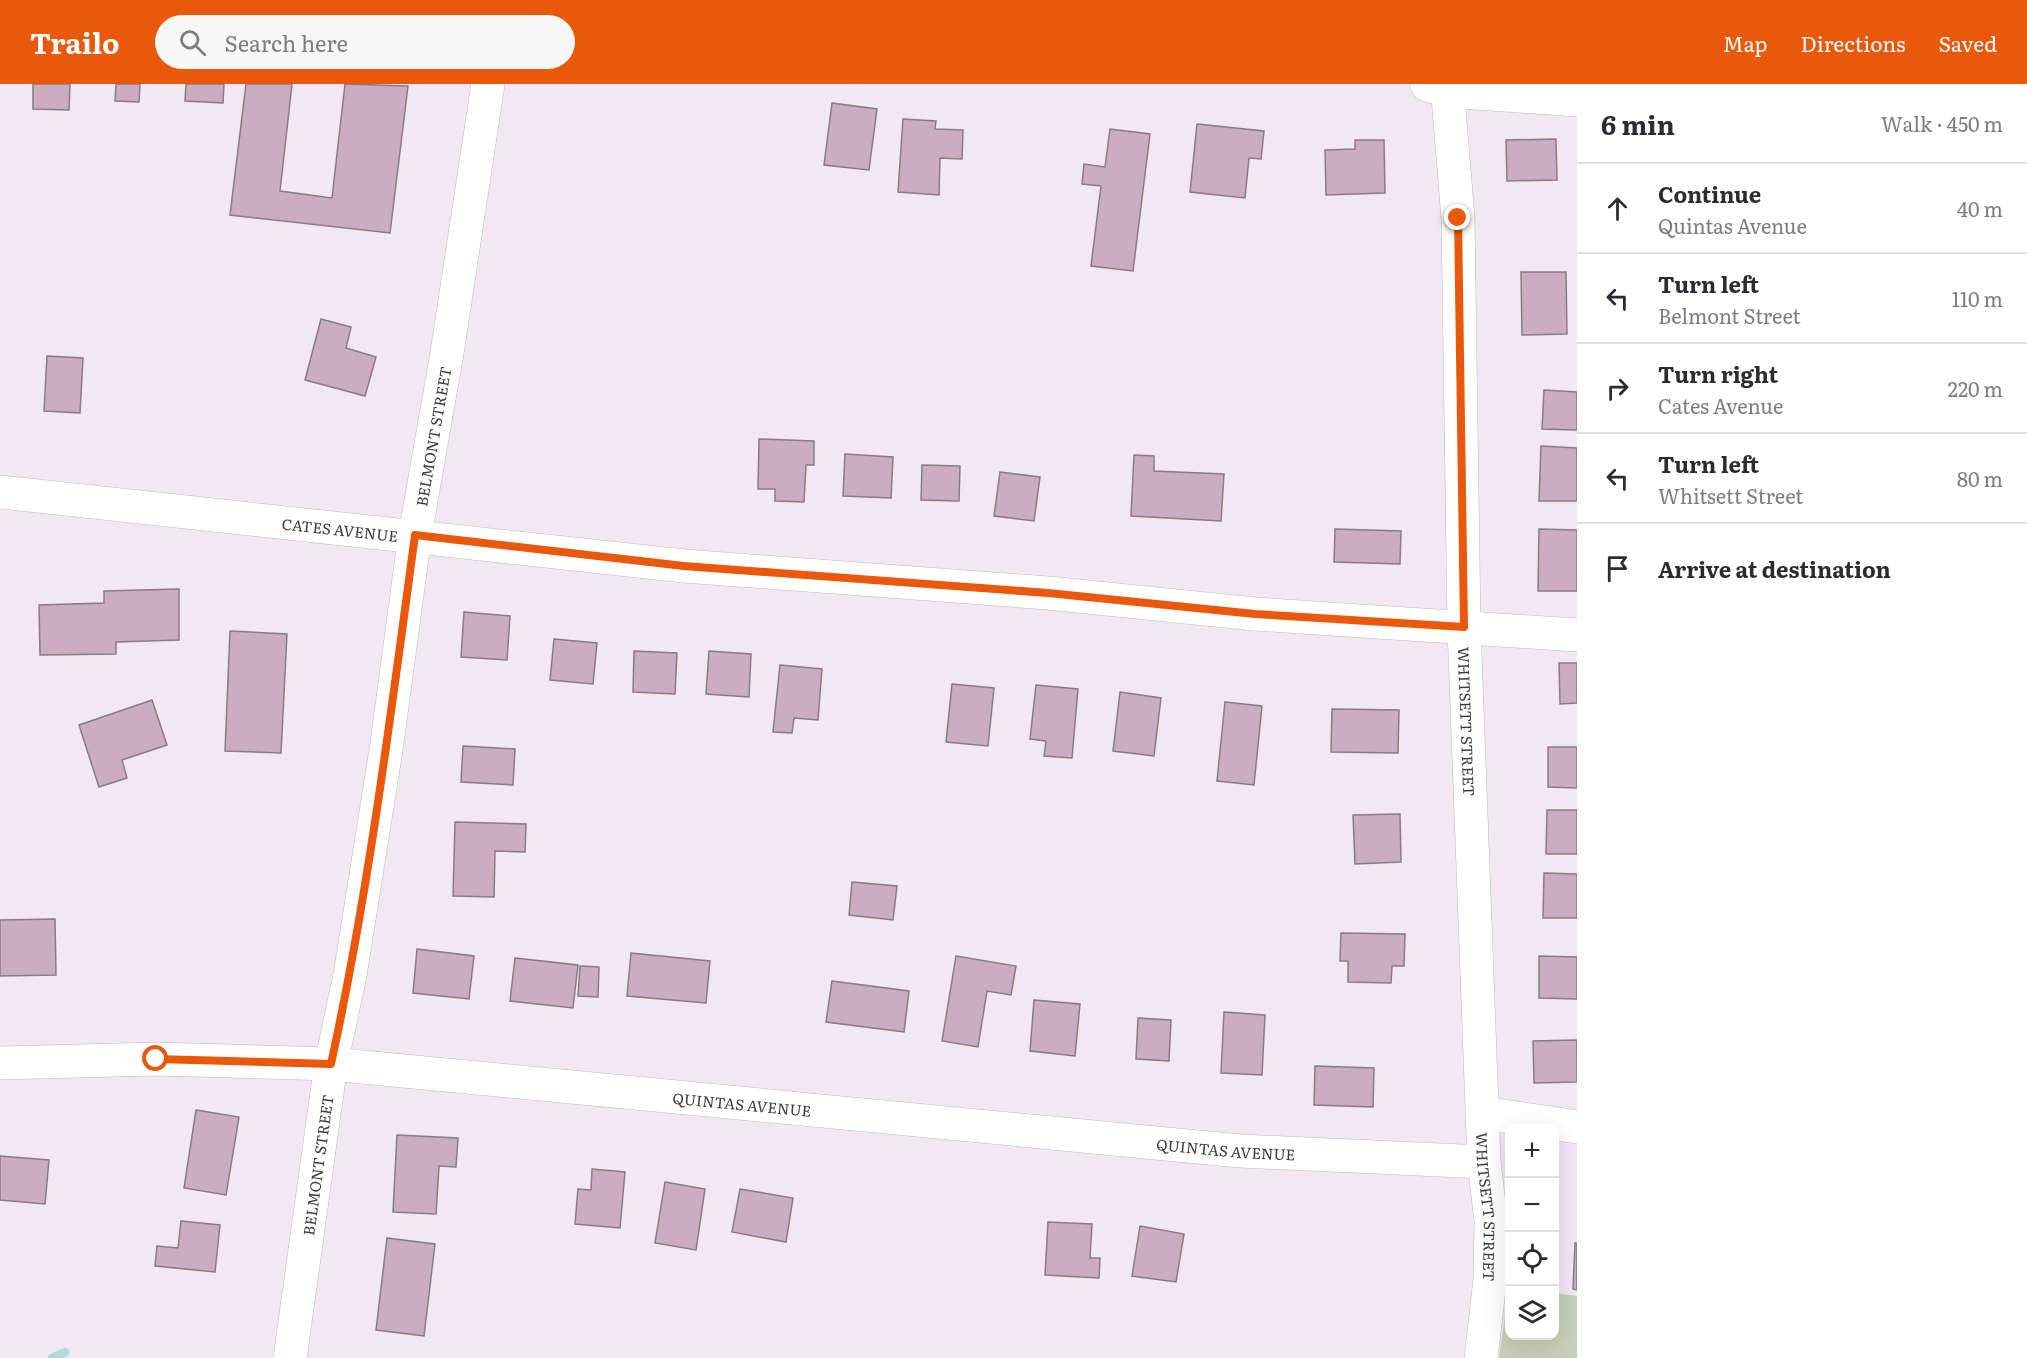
<!DOCTYPE html>
<html lang="en">
<head>
<meta charset="utf-8">
<style>
	:root { --surface:#fff; --page:#f7f7f7; --text:#2b2b33; --muted:#7c7c81; --line:#e1e1e2; --accent:#ea580c }
	body { margin:0; font-family:Literata,serif; background:var(--page); color:var(--text) }
	.controls { position:absolute; right:18px; bottom:18px; display:grid; overflow:hidden; border-radius:12px; box-shadow:0 6px 24px #0002 }
	.controls button { width:54px; height:54px; display:grid; place-items:center; padding:0; border:0; border-bottom:2px solid var(--line); background:var(--surface); color:var(--text); font:30px sans-serif }
	.stop { position:absolute; width:18px; height:18px; margin:-14px; border:4px solid #ea580c; border-radius:50%; background:#fff }
	.stop.end { background:#ea580c; border-color:#fff; box-shadow:0 2px 6px #0008 }
	.list { margin:0; padding:0; list-style:none }
	h2 { display:flex; justify-content:space-between; align-items:center; height:78px; margin:0; padding:0 24px; font-size:26px }
	h2 small { font-size:20px; font-weight:400; color:var(--muted) }
	.list li { display:grid; grid-template-columns:39px 1fr auto; gap:18px; align-items:center; box-sizing:border-box; height:90px; padding:0 24px; border-top:2px solid var(--line) }
	.list b { display:block; font-size:22px; white-space:nowrap }
	.list p { margin:0; font-size:20px; white-space:nowrap; color:var(--muted) }
	.list em { font-size:20px; font-style:normal; color:var(--muted) }
	.icon { flex:none; width:33px; height:33px; fill:none; stroke:currentColor; stroke-width:2; stroke-linecap:round; stroke-linejoin:round }
	.map { position:relative; flex:none; width:1577px; height:1274px; overflow:hidden }
	header { display:flex; align-items:center; gap:36px; box-sizing:border-box; height:84px; padding:0 30px; background:var(--accent); color:#fff }
	header strong { font-size:28px }
	nav { display:flex; gap:33px; margin-inline-start:auto; font-size:21px }
	.search { width:420px; height:54px; background:var(--page); display:flex; align-items:center; gap:15px; box-sizing:border-box; padding:0 21px; border-radius:33px; color:var(--muted); font-size:22px }
	main { display:flex }
	aside { flex:1; background:var(--surface) }
	.map>svg:first-child { display:block }
</style>
</head>
<body>
<header>
<strong>Trailo</strong>
<div class="search"><svg class="icon" aria-label="search" viewBox="0 0 24 24"><circle cx="10" cy="10" r="6"/><path d="M15 15l6 6"/></svg>Search here</div>
<nav><a>Map</a><a>Directions</a><a>Saved</a></nav>
</header>
<main>
<div class="map">
<svg width="1577" height="1274" viewBox="0 0 1577 1274">
	<rect width="100%" height="100%" fill="#f1e8f2"/>
	<path fill="#cad0b7" d="M1509 1203 1510 1252H1554L1555 1209 1577 1212V1274H1499Z"/>
	<g fill="none" stroke-linecap="round" stroke-linejoin="round">
		<path stroke="#b0dbde" stroke-width="9" d="M52 1274 65 1268"/>
	</g>
	<path fill="#cbacc0" stroke="#877c83" stroke-width="1.5" d="M33 0H70L69 26 33 25Z
		M116 0H140L139 18 115 17Z
		M186 0H224L223 19 185 17Z
		M246 0H292L280 107 332 114 345 0 408 2 390 149 230 131Z
		M832 19 877 25 869 86 824 81Z
		M903 35 936 37 935 45 963 46 962 75 940 74 939 111 898 108Z
		M1197 40 1264 47 1261 75 1249 74 1245 114 1190 108Z
		M1110 45 1150 50 1133 187 1091 182 1101 102 1082 100 1084 80 1105 83Z
		M1556 55 1557 96 1507 97 1506 56Z
		M1355 56H1384L1385 109 1326 111 1325 66 1355 65Z
		M1521 188H1566L1567 250 1522 251Z
		M321 235 351 243 346 264 376 273 365 312 305 296Z
		M47 272 83 274 80 329 44 327Z
		M1544 306 1577 308V346L1542 345Z
		M759 355 814 357V381H806L804 418 775 417V405H758Z
		M1541 362 1577 364V417H1539Z
		M845 370 893 373 891 414 843 412Z
		M1134 371 1154 372V387L1224 390 1221 437 1131 432Z
		M922 381 960 382 959 417 921 416Z
		M1000 388 1040 393 1034 437 994 432Z
		M1335 445 1401 447 1400 480 1334 478Z
		M1539 445 1577 446V507H1538Z
		M179 505V556L116 558V570L40 571 39 521 104 519V507Z
		M464 528 510 532 507 576 461 573Z
		M230 547 287 550 281 669 225 667Z
		M554 555 597 559 593 600 550 596Z
		M634 567 677 569 675 610 633 608Z
		M709 567 751 570 749 613 706 610Z
		M1559 579H1577V619L1560 620Z
		M780 581 822 585 818 636 794 634 792 649 773 648Z
		M952 600 994 604 988 662 946 658Z
		M1036 601 1078 605 1072 674 1044 672 1046 657 1030 655Z
		M1120 608 1161 614 1154 672 1113 667Z
		M152 616 167 661 122 676 127 694 99 703 79 641Z
		M1225 618 1262 622 1254 701 1217 697Z
		M1332 625 1399 626 1398 669 1331 668Z
		M463 662 515 665 513 701 461 698Z
		M1548 663H1577V704L1548 703Z
		M1547 726H1577V770H1546Z
		M1400 730 1401 778 1355 780 1353 731Z
		M455 738 526 740 525 768 495 767 494 813 453 812Z
		M1544 789 1577 790V834H1543Z
		M852 798 897 802 893 836 849 831Z
		M55 835 56 891 0 892V836Z
		M1341 849 1405 850 1404 882H1392L1391 899 1348 898V877H1340Z
		M417 865 474 872 469 915 413 909Z
		M631 869 710 877 706 919 627 912Z
		M956 872 1016 882 1011 911 987 907 978 963 942 957Z
		M1539 872 1577 873V915L1539 914Z
		M515 874 578 881 573 924 510 917Z
		M580 882 599 883 598 913 578 912Z
		M832 897 909 907 904 948 826 938Z
		M1034 916 1080 920 1075 972 1030 967Z
		M1224 928 1265 931 1262 991 1221 989Z
		M1138 934 1171 936 1169 977 1136 975Z
		M1577 956V998L1534 999 1533 957Z
		M1315 982 1374 984 1373 1023 1314 1021Z
		M196 1026 239 1033 226 1111 184 1104Z
		M397 1051 458 1054 456 1083 439 1082 436 1130 393 1128Z
		M0 1072 49 1076 45 1120 0 1116Z
		M592 1085 625 1088 620 1144 575 1140 578 1105 591 1106Z
		M665 1098 705 1105 696 1166 655 1159Z
		M740 1105 793 1114 786 1158 732 1148Z
		M181 1137 220 1141 215 1188 155 1182 157 1162 178 1164Z
		M1048 1138 1092 1140 1090 1174H1100L1099 1194 1045 1191Z
		M1140 1142 1184 1150 1176 1198 1132 1192Z
		M387 1154 435 1160 424 1252 376 1246Z
		M1575 1159H1577V1206L1573 1205Z"/>
	<g fill="none" stroke-linecap="round" stroke-linejoin="round">
		<defs>
			<g id="minor">
				<path id="s1" d="M1447 0 1458 134 1464 543 1484 1078 1491 1137 1490 1196 1481 1274"/>
				<path d="M1427 1 1447 7 1577 16"/>
				<path id="s2" d="M0 408 684 482 1048 509 1255 530 1577 551"/>
				<path id="s3" d="M0 979 156 975 331 980 1240 1067 1484 1078"/>
				<path d="M1482 1029 1577 1043"/>
				<path id="s4" d="M290 1274 331 980 350 891 386 666 415 451 447 269 488 0"/>
			</g>
		</defs>
		<use href="#minor" stroke="#c0b7c1" stroke-width="34"/>
		<use href="#minor" stroke="#fff" stroke-width="33"/>
	</g>
	<g fill="none" stroke-linecap="round" stroke-linejoin="round">
		<path stroke="#ea580c" stroke-width="8" d="M156 975 331 980C369 806 391 628 415 451L684 482 1048 509 1255 530 1464 543 1458 134"/>
	</g>
	<g text-anchor="middle" dominant-baseline="central" stroke-width="4.5" stroke-linejoin="round" paint-order="stroke">
		<g font-size="15" fill="#3d3a3d" stroke="#f1e8f2">
			<text stroke="none"><textPath href="#s4" startOffset="933">BELMONT STREET</textPath></text>
			<text stroke="none"><textPath href="#s2" startOffset="342">CATES AVENUE</textPath></text>
			<text stroke="none"><textPath href="#s1" startOffset="638">WHITSETT STREET</textPath></text>
			<text stroke="none"><textPath href="#s3" startOffset="744">QUINTAS AVENUE</textPath></text>
			<text stroke="none"><textPath href="#s3" startOffset="1230">QUINTAS AVENUE</textPath></text>
			<text stroke="none"><textPath href="#s4" startOffset="195">BELMONT STREET</textPath></text>
			<text stroke="none"><textPath href="#s1" startOffset="1124">WHITSETT STREET</textPath></text>
		</g>
	</g>
</svg>
<div class="controls">
<button>+</button>
<button>−</button>
<button><svg class="icon" aria-label="locate" viewBox="0 0 24 24"><circle cx="12" cy="12" r="6"/><path d="M12 2v4M12 18v4M2 12h4M18 12h4"/></svg></button>
<button><svg class="icon" aria-label="layers" viewBox="0 0 24 24"><path d="M12 4l9 5-9 5-9-5zM3 14l9 5 9-5"/></svg></button>
</div>
<div class="stop" style="left:156px;top:975px"></div>
<div class="stop end" style="left:1458px;top:134px"></div>
</div>
<aside>
<h2>6 min<small>Walk · 450 m</small></h2>
<ul class="list">
<li><svg class="icon" aria-label="ahead" viewBox="0 0 24 24"><path d="M12 20V5M6 11l6-6 6 6"/></svg><div><b>Continue</b><p>Quintas Avenue</p></div><em>40 m</em></li>
<li><svg class="icon" aria-label="left" viewBox="0 0 24 24"><path d="M17 20v-9H6M10 6l-5 5 5 5"/></svg><div><b>Turn left</b><p>Belmont Street</p></div><em>110 m</em></li>
<li><svg class="icon" aria-label="right" viewBox="0 0 24 24"><path d="M7 20v-9h11M14 6l5 5-5 5"/></svg><div><b>Turn right</b><p>Cates Avenue</p></div><em>220 m</em></li>
<li><svg class="icon" aria-label="left" viewBox="0 0 24 24"><path d="M17 20v-9H6M10 6l-5 5 5 5"/></svg><div><b>Turn left</b><p>Whitsett Street</p></div><em>80 m</em></li>
<li><svg class="icon" aria-label="arrive" viewBox="0 0 24 24"><path d="M6 21V4h12l-3 4 3 4H6"/></svg><div><b>Arrive at destination</b></div></li>
</ul>
</aside>
</main>
</body>
</html>
